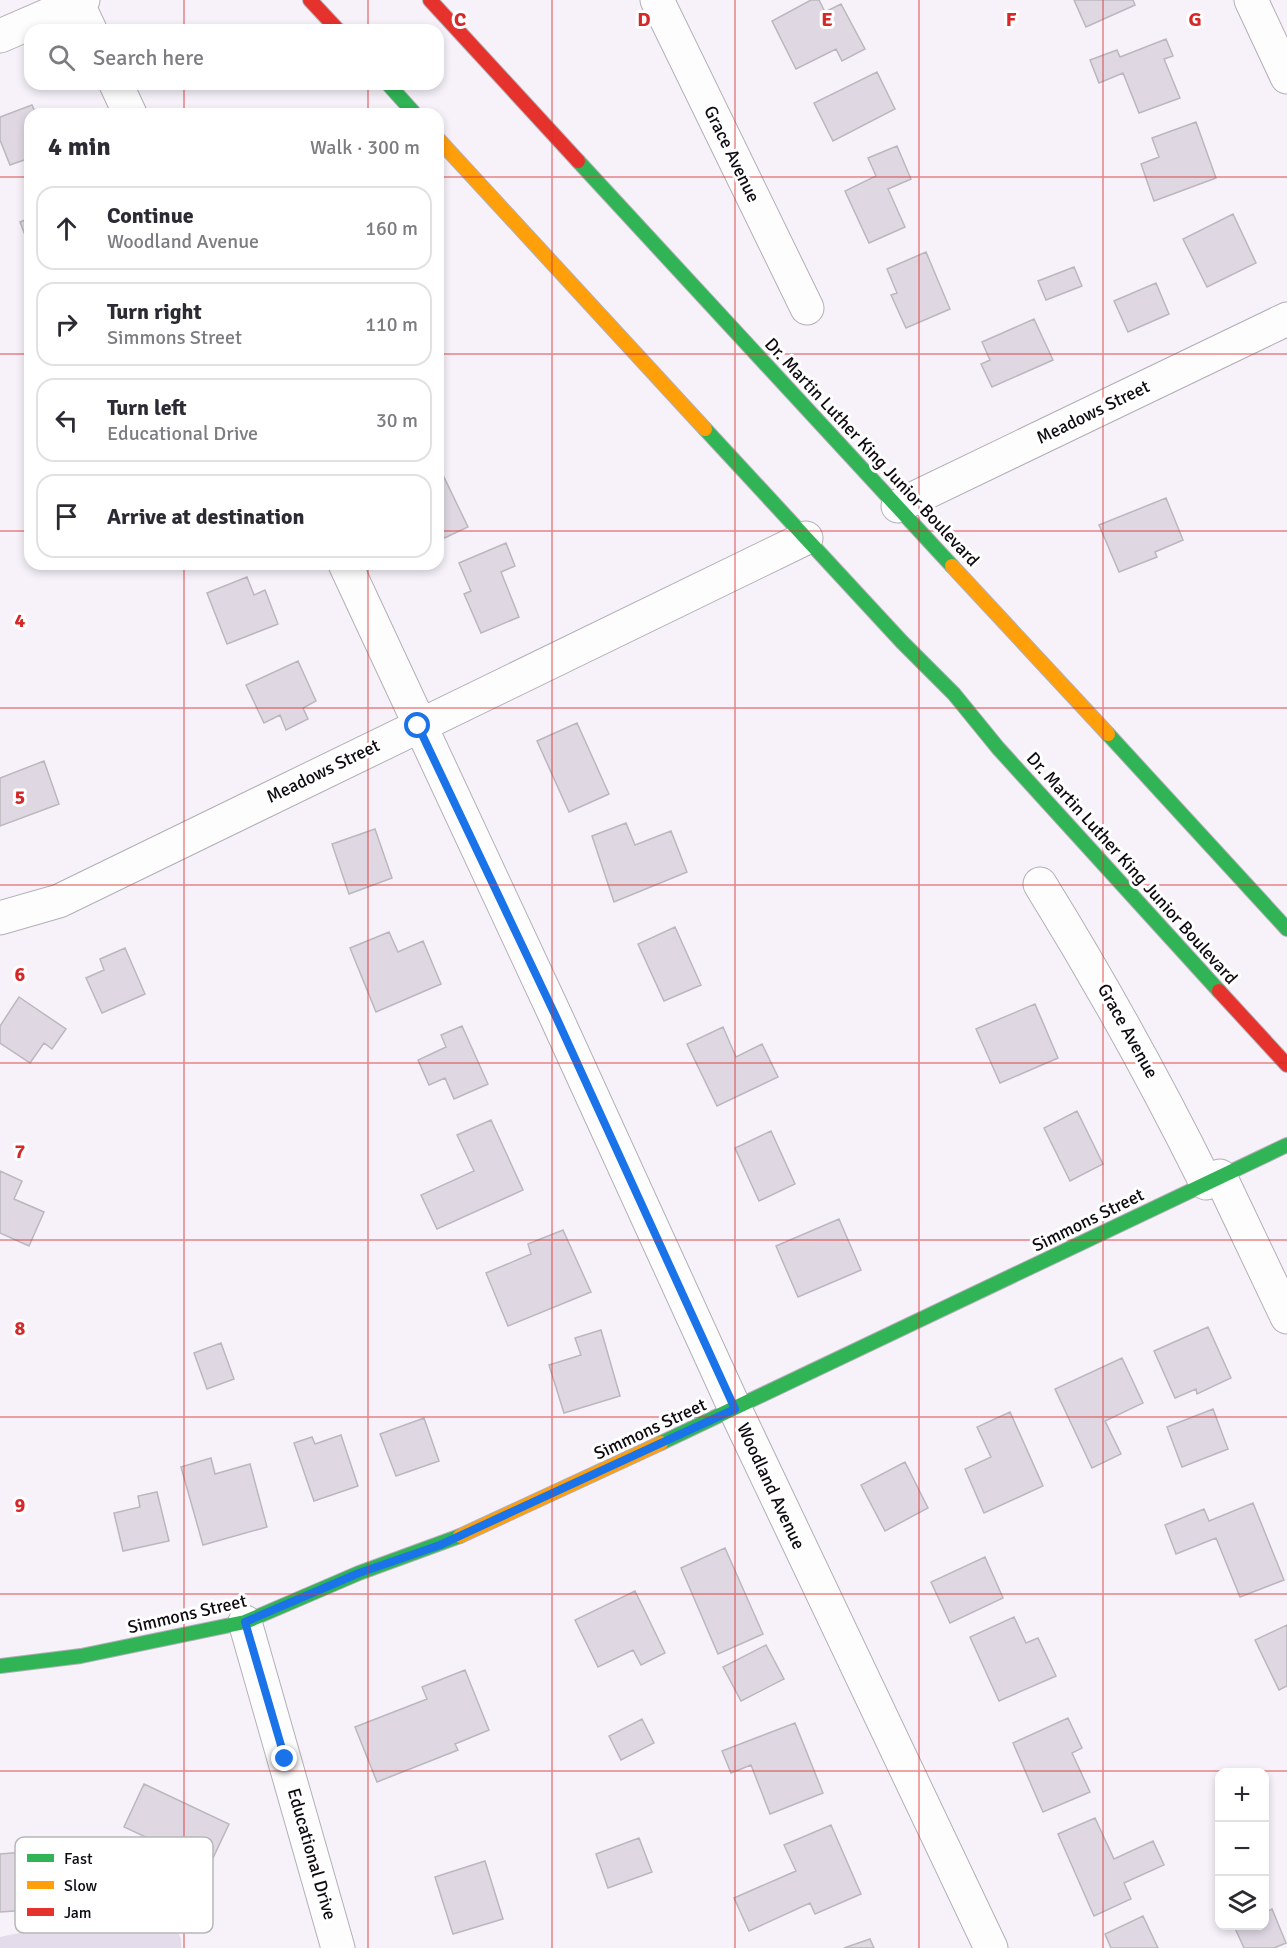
<!DOCTYPE html>
<html lang="en">
<head>
<meta charset="utf-8">
<style>
	:root { --surface:#fff; --page:#f2f2f3; --text:#2b2b33; --muted:#7c7c81; --line:#e1e1e2 }
	body { margin:0; font-family:Signika,sans-serif; background:var(--page); color:var(--text) }
	.controls { position:absolute; right:18px; bottom:18px; display:grid; overflow:hidden; border-radius:12px; box-shadow:0 3px 9px #0003 }
	.controls button { width:54px; height:54px; display:grid; place-items:center; padding:0; border:0; border-bottom:2px solid var(--line); background:var(--surface); color:var(--text); font:30px sans-serif }
	.stop { position:absolute; width:18px; height:18px; margin:-14px; border:4px solid #1a73e8; border-radius:50%; background:#fff }
	.stop.end { background:#1a73e8; border-color:#fff; box-shadow:0 2px 6px #0008 }
	.list { margin:0; padding:0; list-style:none }
	h2 { display:flex; justify-content:space-between; align-items:center; height:78px; margin:0; padding:0 24px; font-size:26px }
	h2 small { font-size:20px; font-weight:400; color:var(--muted) }
	.list li { display:grid; grid-template-columns:39px 1fr auto; gap:18px; align-items:center; box-sizing:border-box; height:84px; margin:0 12px 12px; padding:0 12px; border:2px solid var(--line); border-radius:18px }
	.list b { display:block; font-size:22px; white-space:nowrap }
	.list p { margin:0; font-size:20px; white-space:nowrap; color:var(--muted) }
	.list em { font-size:20px; font-style:normal; color:var(--muted) }
	.icon { flex:none; width:33px; height:33px; fill:none; stroke:currentColor; stroke-width:2; stroke-linecap:round; stroke-linejoin:round }
	.map { position:relative; flex:none; width:1287px; height:1948px; overflow:hidden }
	.search { position:absolute; background:var(--surface); box-shadow:0 3px 9px #0003; left:24px; top:24px; width:420px; height:66px; display:flex; align-items:center; gap:15px; box-sizing:border-box; padding:0 21px; border-radius:18px; color:var(--muted); font-size:22px }
	.panel { position:absolute; background:var(--surface); box-shadow:0 3px 9px #0003; left:24px; top:108px; width:420px; height:462px; border-radius:18px }
	.map>svg:first-child { display:block }
</style>
</head>
<body>
<div class="map">
<svg width="1287" height="1948" viewBox="0 0 1287 1948">
	<rect width="100%" height="100%" fill="#f7f2fa"/>
	<path fill="#e4dbeb" d="M160 1903 181 1938V1948H0V1937Z"/>
	<path fill="#dfd8e3" stroke="#bbb7be" stroke-width="1.5" d="M811 0H819L825 12 841 4 865 49 842 61 836 49 796 69 772 21Z
		M1074 0H1133L1135 5 1086 27Z
		M1166 39 1173 56 1164 59 1180 98 1139 113 1123 73 1099 83 1090 60 1117 50 1120 57Z
		M877 72 895 109 833 141 814 103Z
		M32 105 36 114H30V158L10 165 0 140V117Z
		M1196 122 1216 178 1154 201 1141 164 1159 157 1152 138Z
		M897 146 911 179 888 189 905 227 869 243 845 191 876 176 868 158Z
		M1233 214 1256 263 1207 287 1183 239Z
		M30 218V248L20 222Z
		M926 252 950 309 906 328 891 295 897 293 887 269Z
		M1074 267 1082 286 1046 300 1038 281Z
		M1156 283 1169 314 1128 332 1114 301Z
		M1034 319 1053 360 992 387 981 364 990 360 982 342Z
		M443 475 468 527 438 541V477Z
		M1166 498 1183 540 1155 552 1157 557 1119 572 1099 525Z
		M506 543 515 566 501 572 519 617 481 633 464 594 471 591 459 563Z
		M247 577 254 595 265 590 278 624 227 644 207 593Z
		M298 661 316 701 303 708 308 719 286 730 280 715 264 723 246 685Z
		M577 723 609 794 569 812 537 741Z
		M44 761 59 804 0 826V778Z
		M626 823 635 845 671 831 687 872 614 902 592 836Z
		M375 829 392 878 349 894 332 844Z
		M675 927 701 985 664 1001 638 944Z
		M389 932 398 952 423 941 441 984 376 1012 350 948Z
		M125 948 145 994 102 1013 86 978 104 970 100 959Z
		M19 997 66 1029 52 1049 44 1043 30 1063 0 1043V1026Z
		M1035 1004 1058 1058 1000 1083 976 1029Z
		M462 1026 488 1084 454 1099 445 1078 429 1085 418 1060 446 1047 441 1035Z
		M723 1027 736 1057 762 1044 778 1077 717 1106 687 1044Z
		M1077 1111 1103 1164 1070 1181 1044 1128Z
		M491 1120 523 1190 437 1229 421 1195 474 1171 457 1135Z
		M771 1131 795 1184 759 1201 735 1148Z
		M0 1171 22 1181 14 1199 44 1212 29 1246 0 1233Z
		M839 1219 861 1270 798 1297 776 1246Z
		M563 1230 591 1292 508 1326 486 1273 531 1254 528 1244Z
		M1208 1327 1231 1378 1197 1394 1196 1389 1175 1398 1154 1351Z
		M601 1330 620 1396 564 1413 549 1365 581 1355 575 1338Z
		M221 1343 234 1379 207 1389 194 1353Z
		M1122 1358 1143 1403 1105 1421 1121 1454 1092 1468 1055 1389Z
		M1213 1409 1228 1449 1182 1467 1167 1427Z
		M1010 1412 1043 1486 984 1513 965 1469 991 1457 977 1427Z
		M424 1418 439 1461 396 1476 380 1434Z
		M341 1435 358 1486 314 1501 294 1443 312 1437 315 1444Z
		M211 1458 215 1474 250 1464 267 1527 203 1545 181 1467Z
		M905 1462 928 1508 885 1531 861 1485Z
		M157 1492 169 1541 123 1551 114 1513 140 1507 138 1496Z
		M1253 1503 1284 1580 1240 1597 1216 1538 1176 1554 1165 1525 1204 1509 1209 1521Z
		M725 1548 763 1634 718 1654 681 1568Z
		M985 1557 1003 1598 950 1623 931 1582Z
		M635 1591 665 1653 641 1665 633 1650 598 1667 575 1620Z
		M1014 1617 1026 1643 1038 1638 1056 1676 999 1701 970 1637Z
		M1287 1625V1686L1279 1690 1255 1640Z
		M766 1645 784 1679 741 1701 723 1667Z
		M465 1670 489 1730 455 1744 458 1750 377 1782 355 1727 427 1699 422 1687Z
		M1068 1718 1082 1748 1072 1753 1090 1792 1043 1812 1013 1743Z
		M642 1719 654 1743 621 1760 609 1736Z
		M795 1723 823 1793 770 1814 751 1765 731 1773 722 1751Z
		M144 1784 229 1824 204 1877 145 1848 150 1839 124 1827Z
		M1095 1818 1114 1859 1153 1841 1164 1865 1124 1883 1131 1899 1094 1916 1058 1834Z
		M831 1825 861 1894 815 1914 810 1903 749 1931 734 1898 796 1871 784 1845Z
		M639 1838 652 1872 608 1888 596 1854Z
		M23 1852 28 1910 0 1912V1854Z
		M485 1861 503 1919 453 1934 435 1877Z
		M1272 1909 1286 1943 1274 1948H1244L1234 1926H1264V1913Z
		M1143 1916 1158 1948H1111L1105 1934Z
		M870 1939 874 1948H844Z"/>
	<g fill="none" stroke-linecap="round" stroke-linejoin="round">
		<defs>
			<path id="street" d="M76 0 90 30
				M657 0 807 308
				M1251 0 1287 77
				M0 36 83 0
				M116 84 130 114
				M898 506 1287 319
				M345 564 557 1019 735 1409 991 1948
				M1040 884C1100 981 1155 1080 1206 1183
				M0 918 59 901 806 538
				M1220 1176 1287 1317
				M245 1622 338 1948"/>
			<path id="fast" d="M388 84 415 114
				M578 161 952 566
				M705 429 902 642 954 694 998 748 1219 991
				M1108 734 1287 929
				M661 1443 1287 1145
				M0 1666 81 1656 245 1622 359 1573 460 1536"/>
			<path id="slow" d="M438 139 705 429
				M952 566 1108 734
				M460 1536 661 1443"/>
			<path id="jam" d="M310 0 338 30
				M430 0 578 161
				M1219 991 1287 1065"/>
		</defs>
		<use href="#street" stroke="#b3afb6" stroke-width="35"/>
		<use href="#fast" stroke="#b3afb6" stroke-width="16"/>
		<use href="#slow" stroke="#b3afb6" stroke-width="16"/>
		<use href="#jam" stroke="#b3afb6" stroke-width="16"/>
		<use href="#street" stroke="#fefdfe" stroke-width="33"/>
		<use href="#fast" stroke="#30b455" stroke-width="14"/>
		<use href="#slow" stroke="#ff9f0a" stroke-width="14"/>
		<use href="#jam" stroke="#e5322d" stroke-width="14"/>
	</g>
	<g fill="none" stroke-linecap="round" stroke-linejoin="round">
		<path stroke="#1a73e8" stroke-width="8" d="M285 1759 245 1622 359 1573 440 1545 735 1409 557 1019 418 726"/>
	</g>
	<path fill="none" stroke="#d62828" stroke-width="1.5" stroke-opacity="0.55" d="M184 0V30M368 0V30M552 0V1948M735 0V1948M919 0V1948M1103 0V1948M184 84V114M368 84V114M0 177H30M438 177H1287M0 354H30M438 354H1287M0 531H30M438 531H1287M184 564V1948M368 564V1948M0 708H1287M0 885H1287M0 1063H1287M0 1240H1287M0 1417H1287M0 1594H1287M0 1771H1287"/>
	<g text-anchor="middle" dominant-baseline="central" stroke-width="6" stroke-linejoin="round" paint-order="stroke">
		<g font-size="18" fill="#0e0b11" stroke="#fff">
			<text transform="translate(732 154) rotate(64)">Grace Avenue</text>
			<text transform="translate(1093 412) rotate(-26)">Meadows Street</text>
			<text transform="translate(872 452) rotate(47)">Dr. Martin Luther King Junior Boulevard</text>
			<text transform="translate(323 771) rotate(-26)">Meadows Street</text>
			<text transform="translate(1132 868) rotate(48)">Dr. Martin Luther King Junior Boulevard</text>
			<text transform="translate(1128 1031) rotate(61)">Grace Avenue</text>
			<text transform="translate(1088 1220) rotate(-26)">Simmons Street</text>
			<text transform="translate(650 1429) rotate(-25)">Simmons Street</text>
			<text transform="translate(771 1486) rotate(65)">Woodland Avenue</text>
			<text transform="translate(187 1614) rotate(-13)">Simmons Street</text>
			<text transform="translate(312 1854) rotate(74)">Educational Drive</text>
		</g>
	</g>
	<rect x="15" y="1837" width="198" height="96" rx="9" fill="#fff" stroke="#b7b6b8" stroke-width="1.5"/>
	<rect x="27" y="1854" width="27" height="8" fill="#30b455"/>
	<rect x="27" y="1881" width="27" height="8" fill="#ff9f0a"/>
	<rect x="27" y="1908" width="27" height="8" fill="#e5322d"/>
	<g font-size="16" fill="#0e0b11">
		<text x="64" y="1864">Fast</text>
		<text x="64" y="1891">Slow</text>
		<text x="64" y="1918">Jam</text>
	</g>
	<g font-size="20" text-anchor="middle" font-weight="bold" fill="#d62828" stroke="#fff" stroke-width="6" stroke-linejoin="round" paint-order="stroke">
		<text x="460" y="26">C</text>
		<text x="644" y="26">D</text>
		<text x="827" y="26">E</text>
		<text x="1011" y="26">F</text>
		<text x="1195" y="26">G</text>
		<text x="20" y="627">4</text>
		<text x="20" y="804">5</text>
		<text x="20" y="981">6</text>
		<text x="20" y="1158">7</text>
		<text x="20" y="1335">8</text>
		<text x="20" y="1512">9</text>
	</g>
</svg>
<div class="controls">
<button>+</button>
<button>−</button>
<button><svg class="icon" aria-label="layers" viewBox="0 0 24 24"><path d="M12 4l9 5-9 5-9-5zM3 14l9 5 9-5"/></svg></button>
</div>
<div class="stop" style="left:418px;top:726px"></div>
<div class="stop end" style="left:285px;top:1759px"></div>
<div class="search"><svg class="icon" aria-label="search" viewBox="0 0 24 24"><circle cx="10" cy="10" r="6"/><path d="M15 15l6 6"/></svg>Search here</div>
<section class="panel">
<h2>4 min<small>Walk · 300 m</small></h2>
<ul class="list">
<li><svg class="icon" aria-label="ahead" viewBox="0 0 24 24"><path d="M12 20V5M6 11l6-6 6 6"/></svg><div><b>Continue</b><p>Woodland Avenue</p></div><em>160 m</em></li>
<li><svg class="icon" aria-label="right" viewBox="0 0 24 24"><path d="M7 20v-9h11M14 6l5 5-5 5"/></svg><div><b>Turn right</b><p>Simmons Street</p></div><em>110 m</em></li>
<li><svg class="icon" aria-label="left" viewBox="0 0 24 24"><path d="M17 20v-9H6M10 6l-5 5 5 5"/></svg><div><b>Turn left</b><p>Educational Drive</p></div><em>30 m</em></li>
<li><svg class="icon" aria-label="arrive" viewBox="0 0 24 24"><path d="M6 21V4h12l-3 4 3 4H6"/></svg><div><b>Arrive at destination</b></div></li>
</ul>
</section>
</div>
</body>
</html>
